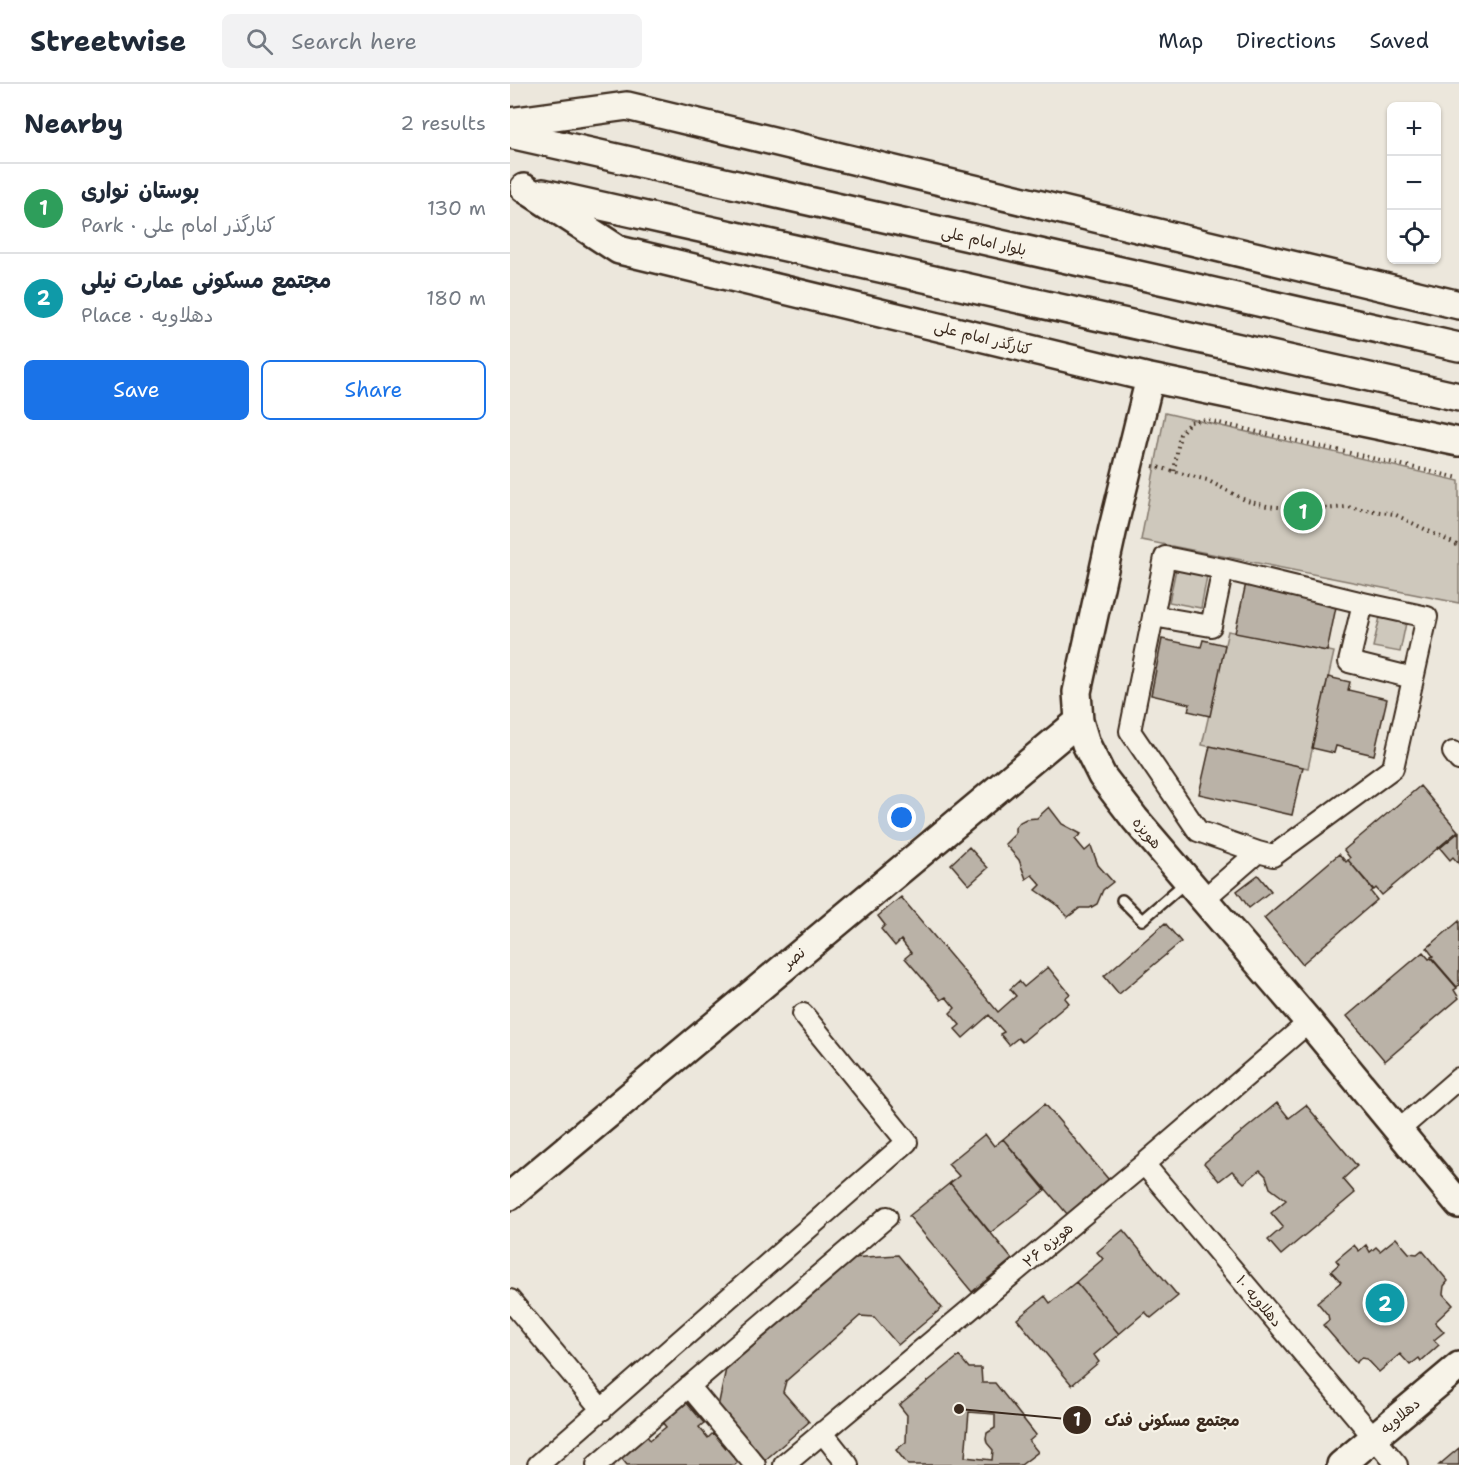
<!DOCTYPE html>
<html lang="en">
<head>
<meta charset="utf-8">
<style>
	:root { --surface:#fff; --page:#f2f2f3; --text:#1f2937; --muted:#747a83; --line:#e0e1e3; --accent:#1a73e8 }
	body { margin:0; font-family:"Shantell Sans","Playpen Sans Arabic",sans-serif; background:var(--page); color:var(--text) }
	.controls { position:absolute; right:18px; top:18px; display:grid; overflow:hidden; border-radius:9px; box-shadow:0 2px 4px #0004 }
	.controls button { width:54px; height:54px; display:grid; place-items:center; padding:0; border:0; border-bottom:2px solid var(--line); background:var(--surface); color:var(--text); font:30px sans-serif }
	.you { position:absolute; left:392px; top:734px; width:21px; height:21px; margin:-15px; border:4px solid #fff; border-radius:50%; background:#1a73e8; box-shadow:0 0 0 9px #1a73e833 }
	.badge { display:grid; place-items:center; width:39px; height:39px; border-radius:50%; background:var(--accent); color:#fff; font-size:20px; font-weight:700 }
	.pin { position:absolute; translate:-50% -50%; border:3px solid #fff; box-shadow:0 2px 6px #0006 }
	.list { margin:0; padding:0; list-style:none }
	h2 { display:flex; justify-content:space-between; align-items:center; height:78px; margin:0; padding:0 24px; font-size:26px }
	h2 small { font-size:20px; font-weight:400; color:var(--muted) }
	.list li { display:grid; grid-template-columns:39px 1fr auto; gap:18px; align-items:center; box-sizing:border-box; height:90px; padding:0 24px; border-top:2px solid var(--line) }
	.list b { display:block; font-size:22px; white-space:nowrap }
	.list p { margin:0; font-size:20px; white-space:nowrap; color:var(--muted) }
	.list em { font-size:20px; font-style:normal; color:var(--muted) }
	.actions { display:flex; gap:12px; padding:18px 24px }
	.actions a { flex:1; padding:14px 0; border:2px solid var(--accent); border-radius:9px; text-align:center; font-size:21px; color:var(--accent) }
	.actions .main { background:var(--accent); color:#fff }
	.icon { flex:none; width:33px; height:33px; fill:none; stroke:currentColor; stroke-width:2; stroke-linecap:round; stroke-linejoin:round }
	.map { position:relative; flex:none; width:949px; height:1381px; overflow:hidden }
	header { display:flex; align-items:center; gap:36px; box-sizing:border-box; height:84px; padding:0 30px; background:var(--surface); border-bottom:2px solid var(--line) }
	header strong { font-size:28px }
	nav { display:flex; gap:33px; margin-inline-start:auto; font-size:21px }
	.search { width:420px; height:54px; background:var(--page); display:flex; align-items:center; gap:15px; box-sizing:border-box; padding:0 21px; border-radius:9px; color:var(--muted); font-size:22px }
	main { display:flex }
	aside { flex:1; background:var(--surface) }
	.map>svg:first-child { display:block }
</style>
</head>
<body>
<header>
<strong>Streetwise</strong>
<div class="search"><svg class="icon" aria-label="search" viewBox="0 0 24 24"><circle cx="10" cy="10" r="6"/><path d="M15 15l6 6"/></svg>Search here</div>
<nav><a>Map</a><a>Directions</a><a>Saved</a></nav>
</header>
<main>
<aside>
<h2>Nearby<small>2 results</small></h2>
<ul class="list">
<li><span class="badge" style="background:#2e9e5b">1</span><div><b>بوستان نواری</b><p>Park · کنارگذر امام علی</p></div><em>130 m</em></li>
<li><span class="badge" style="background:#0f9aa8">2</span><div><b>مجتمع مسکونی عمارت نیلی</b><p>Place · دهلاویه</p></div><em>180 m</em></li>
</ul>
<div class="actions"><a class="main">Save</a><a>Share</a></div>
</aside>
<div class="map">
<svg width="949" height="1381" viewBox="0 0 949 1381">
	<rect width="100%" height="100%" fill="#ece7dc"/>
	<filter id="ink" filterUnits="userSpaceOnUse"><feTurbulence type="fractalNoise" baseFrequency=".0167" numOctaves="2"/><feDisplacementMap in="SourceGraphic" scale="12" xChannelSelector="R" yChannelSelector="G"/><feConvolveMatrix kernelMatrix="1 2 1 2 8 2 1 2 1" color-interpolation-filters="sRGB"/></filter>
	<g filter="url(#ink)">
		<path fill="#cec8bc" stroke="#84796d" stroke-width="1.5" d="M655 329 949 397V519L631 456Z
			M666 485 697 492 691 524 659 518Z
			M870 533 896 539 890 568 863 563Z
			M718 547 824 568 798 684 692 661Z"/>
		<path fill="#bab2a7" stroke="#3b2a1e" stroke-width="1.5" fill-rule="evenodd" d="M736 499 827 518 817 567 725 549Z
			M652 555 691 563 693 556 715 561 700 632 678 627 680 620 641 611Z
			M818 593 840 598 838 606 877 615 864 671 826 662 824 669 802 664Z
			M700 662 793 683 782 731 689 710Z
			M910 702 948 747 872 811 866 804 864 806 838 776 840 774 834 766Z
			M539 723 552 740 571 750 565 755 575 767 581 762 588 781 603 798 593 806 587 820 580 824H570L558 833 546 820 526 806 531 801 522 791 516 795 509 776 495 760 505 750V744L510 738 516 735 527 734Z
			M949 748V780L943 773 940 776 930 764Z
			M459 763 478 784 459 801 441 780Z
			M829 770 836 778 838 776 863 806 861 808 867 816 792 880 754 834Z
			M748 791 761 807 739 824 727 807Z
			M391 813 488 928 506 912 500 905 509 897 514 903 538 883 560 910 555 914 559 919 512 958 508 954 499 961 490 950 494 948 479 931 453 954 445 945 450 941 440 929 445 924 436 913 431 916 395 874 401 869 391 856 385 862 371 845 375 841 368 832Z
			M949 837V901L947 903 921 873 923 872 917 864Z
			M655 839 671 858 609 910 594 892Z
			M913 868 919 875 921 874 947 904 944 906 949 914 875 977 837 932Z
			M767 1019 779 1034 796 1021 847 1082 833 1095 845 1109 771 1171 758 1156 773 1143 761 1129 776 1116 760 1104 756 1092 750 1086 734 1099 722 1087 709 1097 694 1079Z
			M535 1020 599 1096 558 1131 493 1055Z
			M475 1050 484 1062 493 1055 535 1106 480 1149 440 1099 449 1092 438 1080Z
			M440 1099 502 1175 462 1208 399 1132Z
			M613 1146 668 1212 641 1234 635 1228 609 1250 566 1198 593 1175 587 1168Z
			M886 1154 899 1169 907 1170 912 1166 938 1197 934 1202 933 1210 943 1221 925 1238 934 1248 924 1256 929 1261 911 1277 909 1274 900 1281 890 1270 869 1288 857 1275 851 1274 846 1279 813 1241 819 1236 818 1231 807 1218 831 1198 821 1187 829 1180 826 1176 844 1161 849 1167 856 1161 860 1168 866 1163 870 1167Z
			M388 1171 432 1224 388 1261 364 1233 350 1232 276 1297 273 1308 299 1338 254 1377 208 1323 218 1275 340 1174Z
			M566 1198 609 1250 584 1271 589 1278 562 1301 507 1235 535 1212 540 1219Z
			M449 1272 459 1284H471L472 1299H485L526 1351 519 1357 528 1368 511 1381H398L386 1366 396 1358 397 1331 389 1321ZM459 1328 485 1330V1344L477 1349 476 1354 477 1359 483 1366 482 1376 455 1373Z
			M170 1311 194 1339 189 1343 198 1354 203 1349 228 1378 225 1381H117L105 1366 131 1345 140 1356 156 1343 146 1331Z
			M949 1364V1381H929Z"/>
		<g fill="none" stroke-linecap="round" stroke-linejoin="round">
			<defs>
				<path id="lane" d="M612 816 632 836 676 798"/>
				<path id="street" d="M713 485 853 519
					M643 532 701 542 713 485 655 473 620 647 688 747 748 768
					M943 668 949 676
					M694 815 748 768 763 772 883 684 917 533 853 519 839 578 903 594
					M889 1046 949 994
					M634 1080 887 1381
					M0 1216 92 1326
					M179 1302 245 1381
					M312 1348 338 1381
					M28 1381 397 1058 293 930
					M87 1381 377 1133
					M274 1381 634 1080 799 938"/>
				<path id="secondary" d="M0 38 117 22 949 221
					M0 50 949 263
					M14 104 109 166 640 294 949 358
					M33 109 949 313
					M640 294 603 444 567 608 569 637 576 660 592 692 625 735 799 938 949 1120
					M0 1112 569 637
					M831 1381 949 1282"/>
			</defs>
			<use href="#lane" stroke="#3b2a1e" stroke-width="14"/>
			<use href="#street" stroke="#3b2a1e" stroke-width="24"/>
			<use href="#secondary" stroke="#3b2a1e" stroke-width="32"/>
			<path stroke="#3b2a1e" stroke-width="4" stroke-dasharray="1.5 4.5" stroke-linecap="butt" d="M643 382 697 396 737 417 757 422 801 426 837 423 884 430 949 462
				M664 387 670 350 680 338 696 336 949 394"/>
			<use href="#lane" stroke="#f7f3e8" stroke-width="9"/>
			<use href="#street" stroke="#f7f3e8" stroke-width="20"/>
			<use href="#secondary" stroke="#f7f3e8" stroke-width="27"/>
		</g>
	</g>
	<g text-anchor="middle" dominant-baseline="central" stroke-width="4.5" stroke-linejoin="round" paint-order="stroke">
		<g font-size="15" fill="#3b2a1e" stroke="#f7f3e8">
			<text transform="translate(474 157) rotate(13)">بلوار امام علی</text>
			<text transform="translate(473 254) rotate(14)">کنارگذر امام علی</text>
			<text transform="translate(637 749) rotate(50)">هویزه</text>
			<text transform="translate(284 874) rotate(-40)">نصر</text>
			<text transform="translate(538 1161) rotate(-40)">هویزه ۲۶</text>
			<text transform="translate(749 1217) rotate(50)">دهلاویه ۱۰</text>
			<text transform="translate(890 1332) rotate(-40)">دهلاویه</text>
		</g>
	</g>
	<path fill="none" stroke="#3b2a1e" stroke-width="2" d="M449 1325L567 1336"/>
	<g fill="#3b2a1e" stroke="#f7f3e8" stroke-width="2">
		<circle cx="449" cy="1325" r="6"/>
		<circle cx="567" cy="1336" r="15"/>
	</g>
	<g font-size="18" text-anchor="middle" font-weight="bold" fill="#fff">
		<text x="567" y="1342">1</text>
	</g>
	<g font-size="16" text-anchor="middle" font-weight="bold" fill="#3b2a1e" stroke="#f7f3e8" stroke-width="4.5" stroke-linejoin="round" paint-order="stroke">
		<text x="662" y="1342">مجتمع مسکونی فدک</text>
	</g>
</svg>
<div class="controls">
<button>+</button>
<button>−</button>
<button><svg class="icon" aria-label="locate" viewBox="0 0 24 24"><circle cx="12" cy="12" r="6"/><path d="M12 2v4M12 18v4M2 12h4M18 12h4"/></svg></button>
</div>
<div class="you"></div>
<div class="pin badge" style="left:793px;top:427px;background:#2e9e5b">1</div>
<div class="pin badge" style="left:875px;top:1219px;background:#0f9aa8">2</div>
</div>
</main>
</body>
</html>
